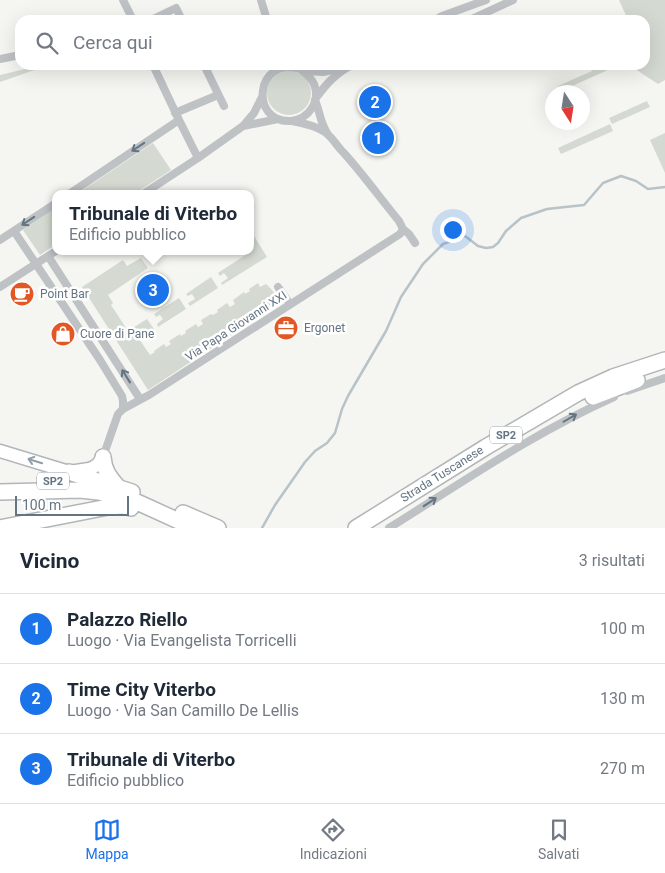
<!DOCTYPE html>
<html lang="it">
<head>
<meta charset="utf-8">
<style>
	:root { --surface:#fff; --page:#f2f2f3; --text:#1f2937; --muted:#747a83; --line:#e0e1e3; --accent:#1a73e8 }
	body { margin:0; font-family:Roboto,sans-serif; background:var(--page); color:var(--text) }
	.compass { position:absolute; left:545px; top:85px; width:45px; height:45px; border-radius:50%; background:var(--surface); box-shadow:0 5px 20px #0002; rotate:168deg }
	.scale { position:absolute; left:15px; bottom:12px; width:114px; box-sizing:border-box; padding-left:5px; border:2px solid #647482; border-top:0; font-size:14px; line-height:18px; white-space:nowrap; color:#647482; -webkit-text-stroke:4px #fff; paint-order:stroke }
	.you { position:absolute; left:452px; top:229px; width:18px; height:18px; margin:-12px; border:4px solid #fff; border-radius:50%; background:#1a73e8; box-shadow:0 0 0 8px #1a73e833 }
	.badge { display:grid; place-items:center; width:32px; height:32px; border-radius:50%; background:var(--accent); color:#fff; font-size:16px; font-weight:700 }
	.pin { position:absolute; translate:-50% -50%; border:2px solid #fff; box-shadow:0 1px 5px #0006 }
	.popup { position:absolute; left:52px; top:190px; width:202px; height:65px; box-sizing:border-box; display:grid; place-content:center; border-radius:10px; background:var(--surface); filter:drop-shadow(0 1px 4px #0005); font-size:16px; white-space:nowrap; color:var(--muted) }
	.popup b { font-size:19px; color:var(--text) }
	.popup::after { content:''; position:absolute; left:50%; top:100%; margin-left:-10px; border:10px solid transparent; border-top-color:var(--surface) }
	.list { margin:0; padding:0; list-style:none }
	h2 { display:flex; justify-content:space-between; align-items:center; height:65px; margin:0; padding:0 20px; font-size:21px }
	h2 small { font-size:16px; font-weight:400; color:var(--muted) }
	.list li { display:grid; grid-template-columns:32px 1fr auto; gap:15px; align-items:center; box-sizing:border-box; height:70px; padding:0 20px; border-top:1px solid var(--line) }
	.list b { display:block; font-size:19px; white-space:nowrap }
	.list p { margin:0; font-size:16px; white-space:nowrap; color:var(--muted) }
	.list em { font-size:16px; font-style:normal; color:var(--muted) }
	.icon { flex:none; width:28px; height:28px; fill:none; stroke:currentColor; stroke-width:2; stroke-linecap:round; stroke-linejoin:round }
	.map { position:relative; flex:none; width:665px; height:528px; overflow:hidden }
	.search { position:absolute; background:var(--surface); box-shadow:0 5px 20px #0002; left:15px; right:15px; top:15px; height:55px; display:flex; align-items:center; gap:12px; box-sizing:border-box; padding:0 18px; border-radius:15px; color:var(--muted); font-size:19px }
	.sheet { height:275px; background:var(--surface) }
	nav { display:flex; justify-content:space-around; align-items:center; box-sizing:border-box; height:70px; border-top:1px solid var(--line); background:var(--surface); font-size:14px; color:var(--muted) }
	nav a { display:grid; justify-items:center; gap:2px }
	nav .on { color:var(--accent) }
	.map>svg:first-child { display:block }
</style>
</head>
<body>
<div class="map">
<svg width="665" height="528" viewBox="0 0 665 528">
	<rect width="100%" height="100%" fill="#f5f5f1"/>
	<path fill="#d4dad1" d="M619 0H665V80L658 84 629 65H645V20H628Z
		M42 65H49L0 82V75Z
		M589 65H619L561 91 558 86 592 71Z
		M267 93a22 22 0 1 1 44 0a22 22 0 1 1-44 0Z
		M647 101 650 107 612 124 609 118Z
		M610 124 613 131 561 154 558 148Z
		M665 133V173L650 140Z
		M153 143 171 170 134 194H77Z
		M55 208V245L40 255 23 230Z
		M251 231 267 257 222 285 221 283 228 278 224 273 220 276 218 273 247 254 246 251H250Z
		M141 258 148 268 108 295 113 303 111 305 128 331 147 319 154 329 139 339 150 355 155 352 154 351 164 344 166 347 171 344 169 341 180 334 181 336 186 333 185 331 196 324 198 327 203 324 201 320 211 314 213 315 218 312 217 310 227 303 230 307 235 304 233 300 244 292 245 294 250 291 249 289 258 283 260 287 266 284C271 289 279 296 279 304L148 390 82 287 123 260 127 266Z
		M211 277 218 288 190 306 188 303 195 299 192 294 188 296 186 294Z
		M179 298 186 309 158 327 157 324 163 319 160 315 156 317 154 314Z"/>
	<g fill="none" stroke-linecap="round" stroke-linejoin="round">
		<path stroke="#b8c3c8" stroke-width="2.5" d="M262 528 275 505 305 462 315 451 327 443 335 433 342 409 348 396 386 331 401 297 423 264 443 244 465 236 478 246 486 248 493 247 498 243 506 231 521 218 547 209 584 205 603 183 621 176 636 181 648 189 665 187"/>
		<defs>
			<path id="primary" d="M0 451 69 472 89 469 94 467 98 464 103 457"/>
			<path id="highway" d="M593 397 637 380
				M103 457C104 470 109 477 118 487
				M69 472 132 492
				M0 492 80 490 99 492 137 502 194 528
				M183 513 218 528
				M0 528 108 507 123 506 131 508
				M356 528 486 447 578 393 613 377 665 360"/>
		</defs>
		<use href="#primary" stroke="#b1b6b9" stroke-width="15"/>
		<use href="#highway" stroke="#b3b6b9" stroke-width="18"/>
		<path stroke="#bec2c5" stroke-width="8" d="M123 0 133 20
			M261 0 267 20
			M151 20 176 8 182 20
			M435 20 442 16 486 0
			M470 20 513 0
			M0 59 20 55
			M153 65 179 120 198 158
			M204 65 224 106
			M295 65C302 71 310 75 314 84 321 101 309 119 291 121 250 124 254 56 300 69
			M304 71 323 72 342 68
			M316 98C327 83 335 74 352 65
			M315 100C320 112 320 122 327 133
			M175 113 218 95
			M292 121C303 123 316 126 325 132 332 137 337 146 343 152 363 174 380 198 399 221L403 229 409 234 415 243
			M243 126 278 119
			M69 194 179 120
			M143 194 198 158 243 126 254 113 262 97
			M14 231 100 360 122 396 123 401V409
			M0 240 56 203
			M48 256 140 399
			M0 287 56 251
			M278 287 290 304
			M627 391 665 378
			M103 457 118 414 123 409 149 395 400 234 403 229
			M389 528C463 482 535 432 614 397"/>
		<use href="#primary" stroke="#fff" stroke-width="12"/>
		<use href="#highway" stroke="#fff" stroke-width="15"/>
	</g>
	<defs><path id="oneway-shaft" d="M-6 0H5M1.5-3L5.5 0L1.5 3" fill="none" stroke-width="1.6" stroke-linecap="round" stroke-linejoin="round" transform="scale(1.25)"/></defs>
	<g stroke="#647482">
		<use href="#oneway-shaft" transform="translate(138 147) rotate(146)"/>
		<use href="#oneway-shaft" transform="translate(28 221) rotate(146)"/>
		<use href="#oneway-shaft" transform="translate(126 376) rotate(-122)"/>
		<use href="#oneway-shaft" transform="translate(570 418) rotate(-30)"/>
		<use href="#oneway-shaft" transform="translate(430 502) rotate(-33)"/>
	</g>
	<use stroke="#929ea8" href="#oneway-shaft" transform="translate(35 461) rotate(-163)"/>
	<defs>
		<symbol id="cafe-disc" viewBox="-11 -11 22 22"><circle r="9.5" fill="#e25724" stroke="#fff"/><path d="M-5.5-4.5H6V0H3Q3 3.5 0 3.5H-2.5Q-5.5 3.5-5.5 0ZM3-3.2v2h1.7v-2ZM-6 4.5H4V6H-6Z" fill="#fff"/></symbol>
		<symbol id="office-disc" viewBox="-11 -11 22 22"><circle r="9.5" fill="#e25724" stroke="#fff"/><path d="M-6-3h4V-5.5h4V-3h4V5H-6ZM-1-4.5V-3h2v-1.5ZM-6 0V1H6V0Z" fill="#fff"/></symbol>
		<symbol id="shop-disc" viewBox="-11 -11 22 22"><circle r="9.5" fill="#e25724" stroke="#fff"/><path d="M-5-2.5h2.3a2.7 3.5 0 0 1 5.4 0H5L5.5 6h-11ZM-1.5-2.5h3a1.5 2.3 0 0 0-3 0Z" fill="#fff"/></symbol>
	</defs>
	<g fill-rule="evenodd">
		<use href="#cafe-disc" x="8" y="280" width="28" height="28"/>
		<use href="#office-disc" x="272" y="314" width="28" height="28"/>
		<use href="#shop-disc" x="49" y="320" width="28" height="28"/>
	</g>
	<g text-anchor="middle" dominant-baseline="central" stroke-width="5" stroke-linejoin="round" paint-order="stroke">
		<g fill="#fff" stroke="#929ea8" stroke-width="1">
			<rect x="490" y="426.5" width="32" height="17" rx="4"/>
			<rect x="37" y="472.5" width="32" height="17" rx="4"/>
		</g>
		<g font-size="11" font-weight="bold" fill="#647482">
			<text x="506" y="435">SP2</text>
			<text x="53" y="481">SP2</text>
		</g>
		<g font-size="12" fill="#647482" stroke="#fff" text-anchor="start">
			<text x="40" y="294">Point Bar</text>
			<text x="304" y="328">Ergonet</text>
			<text x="80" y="334">Cuore di Pane</text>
		</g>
		<g font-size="12" fill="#647482" stroke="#fff">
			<text transform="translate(236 326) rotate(-33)">Via Papa Giovanni XXI</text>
			<text transform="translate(442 474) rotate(-32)">Strada Tuscanese</text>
		</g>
	</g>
</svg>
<svg class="compass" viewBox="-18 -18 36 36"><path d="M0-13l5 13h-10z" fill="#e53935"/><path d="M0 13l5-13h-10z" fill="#747a83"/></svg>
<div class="scale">100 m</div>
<div class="you"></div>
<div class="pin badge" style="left:378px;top:138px">1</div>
<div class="pin badge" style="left:375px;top:102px">2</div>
<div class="pin badge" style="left:153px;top:290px">3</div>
<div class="popup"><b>Tribunale di Viterbo</b>Edificio pubblico</div>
<div class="search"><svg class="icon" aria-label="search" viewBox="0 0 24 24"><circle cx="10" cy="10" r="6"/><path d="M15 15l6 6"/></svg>Cerca qui</div>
</div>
<section class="sheet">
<h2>Vicino<small>3 risultati</small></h2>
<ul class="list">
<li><span class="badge">1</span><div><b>Palazzo Riello</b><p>Luogo · Via Evangelista Torricelli</p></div><em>100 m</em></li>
<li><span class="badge">2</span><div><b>Time City Viterbo</b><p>Luogo · Via San Camillo De Lellis</p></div><em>130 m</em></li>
<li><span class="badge">3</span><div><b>Tribunale di Viterbo</b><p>Edificio pubblico</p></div><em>270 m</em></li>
</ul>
</section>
<nav>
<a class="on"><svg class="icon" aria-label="map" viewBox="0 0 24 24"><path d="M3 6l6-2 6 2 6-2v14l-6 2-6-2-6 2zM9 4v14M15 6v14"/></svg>Mappa</a>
<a><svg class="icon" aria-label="directions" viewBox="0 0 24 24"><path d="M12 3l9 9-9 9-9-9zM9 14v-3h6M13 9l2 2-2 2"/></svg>Indicazioni</a>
<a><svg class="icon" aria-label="saved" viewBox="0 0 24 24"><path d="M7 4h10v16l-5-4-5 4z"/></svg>Salvati</a>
</nav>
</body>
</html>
